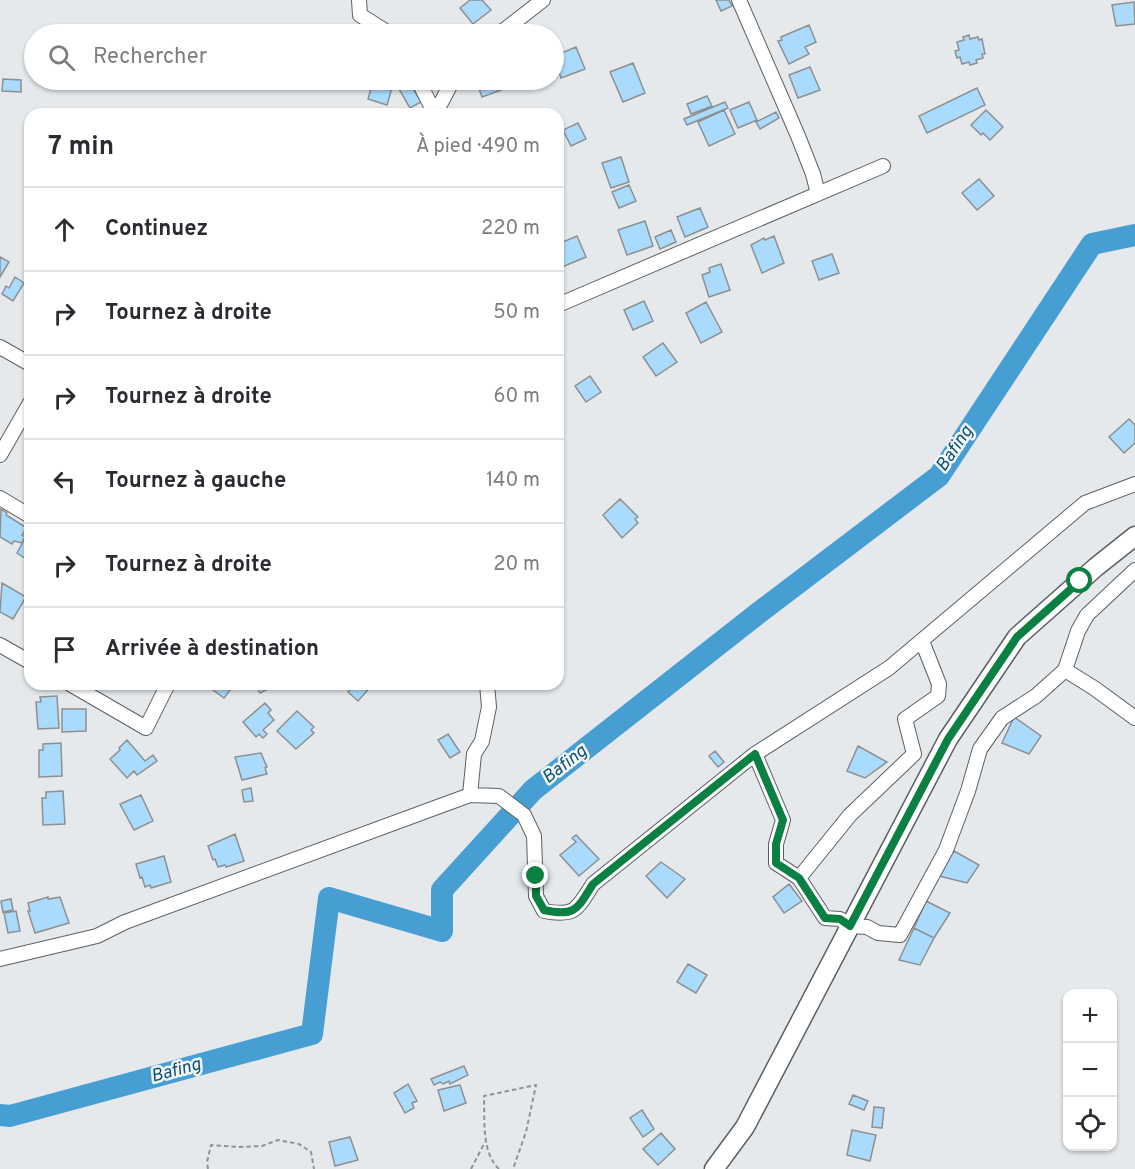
<!DOCTYPE html>
<html lang="fr">
<head>
<meta charset="utf-8">
<style>
	:root { --surface:#fff; --page:#f2f2f3; --text:#2b2b33; --muted:#7c7c81; --line:#e1e1e2 }
	body { margin:0; font-family:Overpass,sans-serif; background:var(--page); color:var(--text) }
	.controls { position:absolute; right:18px; bottom:18px; display:grid; overflow:hidden; border-radius:12px; box-shadow:0 2px 4px #0004 }
	.controls button { width:54px; height:54px; display:grid; place-items:center; padding:0; border:0; border-bottom:2px solid var(--line); background:var(--surface); color:var(--text); font:30px sans-serif }
	.stop { position:absolute; width:18px; height:18px; margin:-14px; border:4px solid #0b8043; border-radius:50%; background:#fff }
	.stop.end { background:#0b8043; border-color:#fff; box-shadow:0 2px 6px #0008 }
	.list { margin:0; padding:0; list-style:none }
	h2 { display:flex; justify-content:space-between; align-items:center; height:78px; margin:0; padding:0 24px; font-size:26px }
	h2 small { font-size:20px; font-weight:400; color:var(--muted) }
	.list li { display:grid; grid-template-columns:39px 1fr auto; gap:18px; align-items:center; box-sizing:border-box; height:84px; padding:0 24px; border-top:2px solid var(--line) }
	.list b { display:block; font-size:22px; white-space:nowrap }
	.list em { font-size:20px; font-style:normal; color:var(--muted) }
	.icon { flex:none; width:33px; height:33px; fill:none; stroke:currentColor; stroke-width:2; stroke-linecap:round; stroke-linejoin:round }
	.map { position:relative; flex:none; width:1135px; height:1169px; overflow:hidden }
	.search { position:absolute; background:var(--surface); box-shadow:0 2px 4px #0004; left:24px; top:24px; width:540px; height:66px; display:flex; align-items:center; gap:15px; box-sizing:border-box; padding:0 21px; border-radius:33px; color:var(--muted); font-size:22px }
	.panel { position:absolute; background:var(--surface); box-shadow:0 2px 4px #0004; left:24px; top:108px; width:540px; height:582px; border-radius:18px }
	.map>svg:first-child { display:block }
</style>
</head>
<body>
<div class="map">
<svg width="1135" height="1169" viewBox="0 0 1135 1169">
	<rect width="100%" height="100%" fill="#e5e9eb"/>
	<g fill="none" stroke-linecap="round" stroke-linejoin="round">
		<path stroke="#469ed2" stroke-width="22" d="M0 1115 10 1116 312 1034 329 898 442 931V890L533 790 761 611 939 476 1092 244 1135 235"/>
	</g>
	<path fill="#aadbfc" stroke="#8d9092" stroke-width="1.5" d="M470 0H482L491 10 473 24 460 8Z
		M716 0H729L732 6 721 11Z
		M1134 2 1135 24 1116 26 1112 5Z
		M809 25 816 42 805 47 809 54 789 64 778 41 782 40 781 37Z
		M969 35 970 39 978 37 979 40 982 39 985 54H982L983 58 976 60 977 63 970 65 969 62 962 64 960 57 957 58 955 51 959 50 957 42 964 40 963 37Z
		M576 47 585 69 561 78 554 56Z
		M633 63 645 93 623 102 610 72Z
		M810 67 820 90 798 98 789 75Z
		M3 79 21 80V92L2 91Z
		M476 80H497L501 90 482 97Z
		M373 82 392 88 387 105 368 99Z
		M410 83 421 102 410 108 399 89Z
		M977 88 985 105 927 133 919 116Z
		M707 96 712 106 691 114 687 104Z
		M725 102 728 108 687 125 684 119Z
		M749 102 757 120 738 128 730 110Z
		M724 110 735 134 709 146 698 122Z
		M986 110 1003 127 990 140 983 133 981 135 971 125Z
		M776 112 779 118 760 129 756 122Z
		M578 123 586 139 571 146 563 130Z
		M621 157 629 182 611 188 602 163Z
		M979 179 994 196 977 210 962 193Z
		M629 185 636 201 619 208 612 192Z
		M700 208 708 227 685 237 677 217Z
		M645 221 653 246 627 255 618 230Z
		M671 230 676 242 660 249 655 237Z
		M577 236 586 257 562 267 558 258V244Z
		M774 236 784 263 762 273 751 245 764 238 765 240Z
		M832 254 839 273 819 280 812 261Z
		M0 257 9 262 0 277Z
		M721 264 730 290 709 297 702 275 710 272 709 268Z
		M15 277 24 283 13 301 2 294 6 286 9 288Z
		M644 301 653 321 633 330 624 310Z
		M706 302 722 332 701 343 686 313Z
		M663 343 677 362 656 376 643 357Z
		M590 376 601 392 586 402 575 386Z
		M1129 419 1135 425V443L1124 453 1109 437Z
		M620 499 638 517 635 519 638 523 622 538 603 515Z
		M1 509 7 513 6 515 27 528 22 535 25 537 22 543 14 541 12 544 0 537Z
		M24 540 30 544 29 561 17 553Z
		M2 583 26 597 13 619 0 612Z
		M205 684H228L227 686 231 689 224 698Z
		M255 684H273L274 686 260 693Z
		M355 684H373L358 701 348 692Z
		M57 696 59 728 38 729 36 702H41L40 697Z
		M265 703 271 710 268 713 274 720 263 730 267 734 263 738 259 734 256 737 243 722Z
		M62 709H86V731L62 732Z
		M297 711 314 727 311 730 314 733 296 749 277 731Z
		M1014 717 1041 736 1029 754 1002 743Z
		M448 734 460 752 450 758 438 740Z
		M127 740 145 761 153 755 157 761 137 775 134 771 127 778 110 759 120 750 119 748Z
		M61 743 62 776 39 777V750H43V744Z
		M858 746 887 762 865 778 847 771Z
		M715 751 724 762 718 767 709 756Z
		M261 753 267 767 265 768 267 774 242 780 235 757Z
		M251 788 253 801 244 802 242 790Z
		M63 791 65 824 43 825 42 798H46V792Z
		M141 795 153 821 134 830 120 804Z
		M235 834 244 861 226 867 225 865 218 867 215 859 213 860 208 846Z
		M576 835 599 859 579 876 560 855 576 842 572 838Z
		M954 851 979 865 967 883 935 875Z
		M164 856 171 882 151 888 150 885 145 887 142 877 140 878 136 864Z
		M661 862 685 879 667 898 646 876Z
		M789 884 802 901 784 913 773 897Z
		M48 897V899L60 897 69 923 35 933 28 911H30L28 903Z
		M11 899 13 910 3 912 1 901Z
		M926 901 950 913 934 938 914 928Z
		M16 911 20 931 8 933 4 913Z
		M914 928 934 938 920 965 899 960Z
		M688 964 707 975 696 993 677 982Z
		M464 1066 468 1075 450 1084 449 1081 443 1084 440 1082 434 1085 431 1079Z
		M408 1084 417 1101 412 1103 414 1108 405 1113 394 1093Z
		M460 1085 466 1103 444 1111 438 1090Z
		M853 1095 868 1101 864 1110 849 1104Z
		M874 1107 884 1108 882 1128 872 1127Z
		M642 1110 654 1129 643 1137 630 1118Z
		M852 1130 876 1135 870 1161 847 1155Z
		M661 1133 675 1149 658 1165 643 1149Z
		M350 1137 358 1160 335 1166 329 1142Z"/>
	<g fill="none" stroke-linecap="round" stroke-linejoin="round">
		<defs>
			<path id="street" d="M359 0 360 15 390 34
				M739 0 798 136 813 174 818 194
				M499 34 543 0
				M418 80 435 114
				M435 114 453 80
				M558 305 883 166
				M0 347 30 364
				M0 455 30 403
				M0 498 30 516
				M0 645 30 662
				M1065 670 1078 631 1087 615 1135 570
				M70 684 146 728 168 684
				M755 754 783 820 776 844V863L799 878 850 815 914 754 905 719 938 696 939 684 922 641
				M470 795 474 754 482 741 489 707 487 684
				M799 878 825 918 840 919 850 926 867 927 878 933 900 935 946 850 968 791 980 749 1002 718 1036 696 1065 670 1094 688 1135 718
				M0 959 97 936 125 922 470 795 499 796 524 815 534 836 536 896 544 911C576 917 577 909 593 884L755 754 889 668 1085 503 1135 484"/>
			<path id="secondary" d="M714 1169 745 1127 948 739 1017 637 1096 567 1135 536"/>
		</defs>
		<use href="#street" stroke="#5c5f62" stroke-width="16"/>
		<use href="#secondary" stroke="#5c5f62" stroke-width="21"/>
		<path stroke="#909294" stroke-width="2" stroke-dasharray="4.5 3" stroke-linecap="butt" d="M208 1169 207 1162 211 1145 239 1147 262 1146 278 1140 299 1144 311 1152 314 1169
			M471 1169 485 1142
			M499 1169C481 1152 485 1119 484 1096L536 1085 526 1132 513 1169"/>
		<use href="#street" stroke="#fff" stroke-width="14"/>
		<use href="#secondary" stroke="#fff" stroke-width="18"/>
	</g>
	<g fill="none" stroke-linecap="round" stroke-linejoin="round">
		<path stroke="#0b8043" stroke-width="8" d="M536 876V896L544 910C576 917 577 909 593 884L755 754 783 820 776 844V863L799 878 825 918 840 919 850 926 948 739 1017 637 1080 581"/>
	</g>
	<g text-anchor="middle" dominant-baseline="central" stroke-width="5" stroke-linejoin="round" paint-order="stroke">
		<g font-size="18" font-style="italic" fill="#0a5073" stroke="#f2f6f9">
			<text transform="translate(955 449) rotate(-56)">Bafing</text>
			<text transform="translate(565 765) rotate(-38)">Bafing</text>
			<text transform="translate(176 1071) rotate(-15)">Bafing</text>
		</g>
	</g>
</svg>
<div class="controls">
<button>+</button>
<button>−</button>
<button><svg class="icon" aria-label="locate" viewBox="0 0 24 24"><circle cx="12" cy="12" r="6"/><path d="M12 2v4M12 18v4M2 12h4M18 12h4"/></svg></button>
</div>
<div class="stop" style="left:1080px;top:581px"></div>
<div class="stop end" style="left:536px;top:876px"></div>
<div class="search"><svg class="icon" aria-label="search" viewBox="0 0 24 24"><circle cx="10" cy="10" r="6"/><path d="M15 15l6 6"/></svg>Rechercher</div>
<section class="panel">
<h2>7 min<small>À pied · 490 m</small></h2>
<ul class="list">
<li><svg class="icon" aria-label="ahead" viewBox="0 0 24 24"><path d="M12 20V5M6 11l6-6 6 6"/></svg><div><b>Continuez</b></div><em>220 m</em></li>
<li><svg class="icon" aria-label="right" viewBox="0 0 24 24"><path d="M7 20v-9h11M14 6l5 5-5 5"/></svg><div><b>Tournez à droite</b></div><em>50 m</em></li>
<li><svg class="icon" aria-label="right" viewBox="0 0 24 24"><path d="M7 20v-9h11M14 6l5 5-5 5"/></svg><div><b>Tournez à droite</b></div><em>60 m</em></li>
<li><svg class="icon" aria-label="left" viewBox="0 0 24 24"><path d="M17 20v-9H6M10 6l-5 5 5 5"/></svg><div><b>Tournez à gauche</b></div><em>140 m</em></li>
<li><svg class="icon" aria-label="right" viewBox="0 0 24 24"><path d="M7 20v-9h11M14 6l5 5-5 5"/></svg><div><b>Tournez à droite</b></div><em>20 m</em></li>
<li><svg class="icon" aria-label="arrive" viewBox="0 0 24 24"><path d="M6 21V4h12l-3 4 3 4H6"/></svg><div><b>Arrivée à destination</b></div></li>
</ul>
</section>
</div>
</body>
</html>
